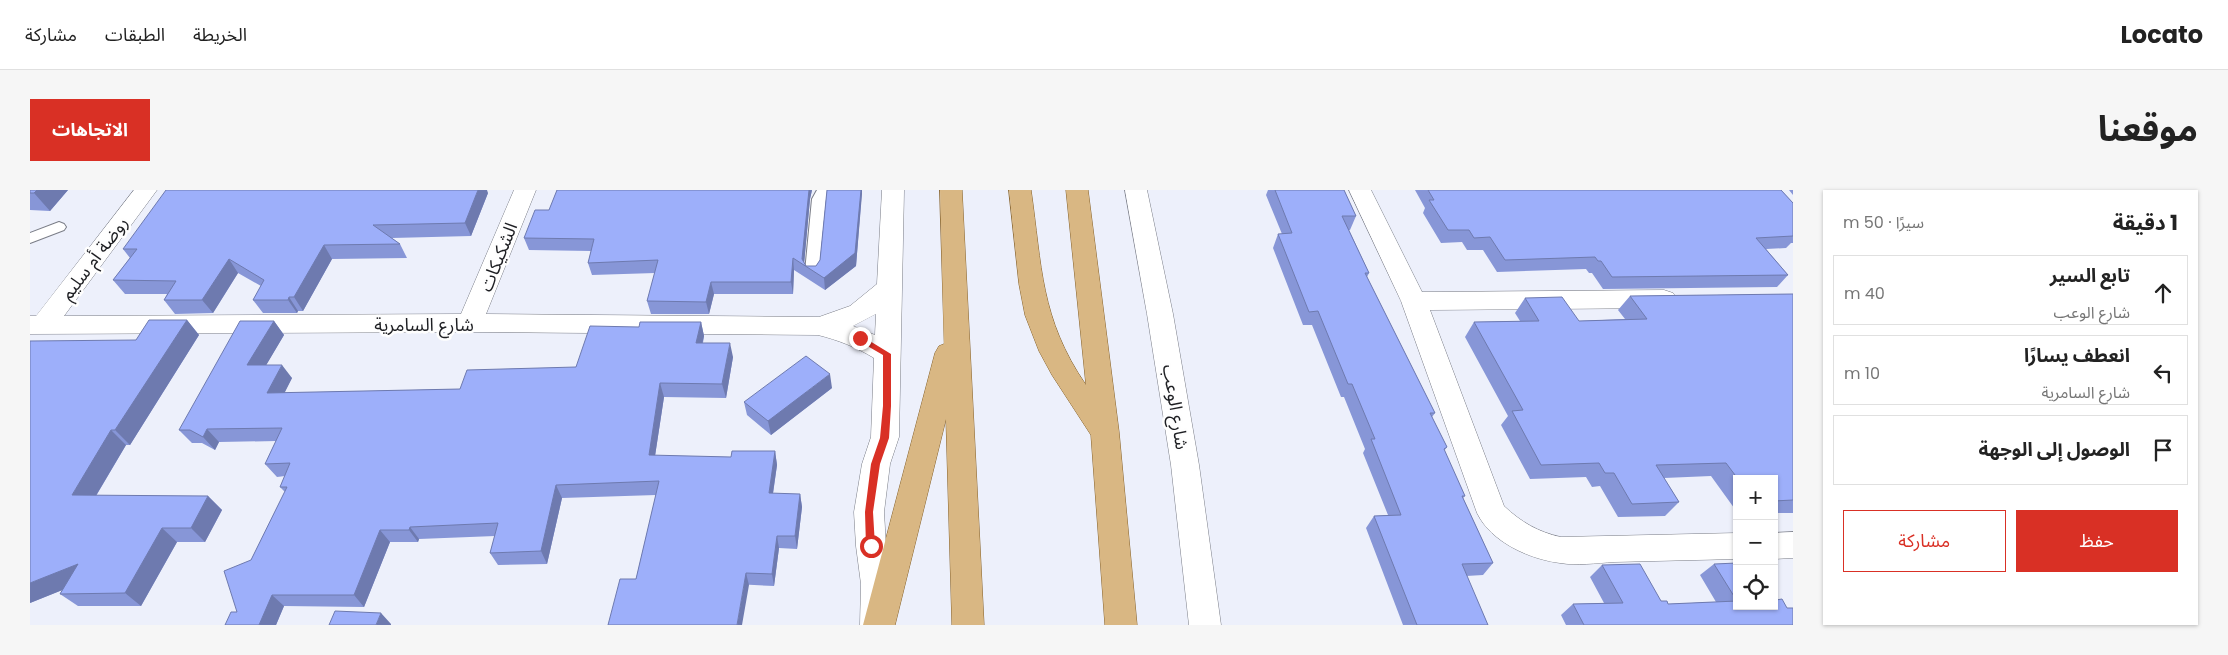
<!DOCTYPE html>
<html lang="ar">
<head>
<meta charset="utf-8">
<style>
	:root { --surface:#fff; --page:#f6f6f6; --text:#222; --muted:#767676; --line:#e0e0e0; --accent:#d93025 }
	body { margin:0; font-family:Poppins,"Noto Sans Arabic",sans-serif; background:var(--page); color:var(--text); direction:rtl }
	.controls { position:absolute; right:15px; bottom:15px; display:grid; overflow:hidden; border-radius:0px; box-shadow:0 1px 4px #0004 }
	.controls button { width:45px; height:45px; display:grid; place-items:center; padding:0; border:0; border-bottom:1px solid var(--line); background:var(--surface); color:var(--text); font:25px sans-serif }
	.stop { position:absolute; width:15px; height:15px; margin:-11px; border:4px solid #d93025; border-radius:50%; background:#fff }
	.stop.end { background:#d93025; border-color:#fff; box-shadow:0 1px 5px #0008 }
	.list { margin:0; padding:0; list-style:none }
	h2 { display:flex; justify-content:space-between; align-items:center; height:65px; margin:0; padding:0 20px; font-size:21px }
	h2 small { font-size:16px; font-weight:400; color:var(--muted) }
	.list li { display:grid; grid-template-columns:32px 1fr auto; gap:15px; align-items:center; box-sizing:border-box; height:70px; margin:0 10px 10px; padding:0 10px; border:1px solid var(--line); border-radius:0px }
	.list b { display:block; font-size:19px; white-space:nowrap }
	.list p { margin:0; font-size:16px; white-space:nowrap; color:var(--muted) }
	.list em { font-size:16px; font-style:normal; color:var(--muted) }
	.actions { display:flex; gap:10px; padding:15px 20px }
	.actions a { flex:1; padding:11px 0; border:1px solid var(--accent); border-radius:0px; text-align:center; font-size:18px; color:var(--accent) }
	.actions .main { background:var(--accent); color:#fff }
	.icon { flex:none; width:28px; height:28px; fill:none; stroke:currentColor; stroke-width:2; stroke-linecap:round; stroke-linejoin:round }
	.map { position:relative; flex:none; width:1763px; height:435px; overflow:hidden; direction:ltr; border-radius:0px }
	header { display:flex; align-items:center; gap:30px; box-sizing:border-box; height:70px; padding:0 25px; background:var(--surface); border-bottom:1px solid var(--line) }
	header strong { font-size:24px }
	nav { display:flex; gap:28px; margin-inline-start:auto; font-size:18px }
	.intro { display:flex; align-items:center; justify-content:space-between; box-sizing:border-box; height:120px; padding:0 30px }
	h1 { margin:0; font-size:35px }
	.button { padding:12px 22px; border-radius:0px; background:var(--accent); color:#fff; font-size:18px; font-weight:700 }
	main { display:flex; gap:30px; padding:0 30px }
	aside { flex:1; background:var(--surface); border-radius:0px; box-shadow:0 1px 4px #0004 }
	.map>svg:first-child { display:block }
</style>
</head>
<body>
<header>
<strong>Locato</strong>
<nav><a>الخريطة</a><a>الطبقات</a><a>مشاركة</a></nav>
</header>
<div class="intro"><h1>موقعنا</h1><a class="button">الاتجاهات</a></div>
<main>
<aside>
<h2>1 دقيقة<small>سيرًا · 50 m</small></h2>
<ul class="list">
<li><svg class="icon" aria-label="ahead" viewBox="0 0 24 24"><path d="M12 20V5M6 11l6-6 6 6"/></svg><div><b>تابع السير</b><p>شارع الوعب</p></div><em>40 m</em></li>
<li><svg class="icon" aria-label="left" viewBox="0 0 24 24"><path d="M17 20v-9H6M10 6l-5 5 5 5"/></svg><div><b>انعطف يسارًا</b><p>شارع السامرية</p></div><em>10 m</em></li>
<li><svg class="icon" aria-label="arrive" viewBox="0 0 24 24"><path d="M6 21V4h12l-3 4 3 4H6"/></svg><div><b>الوصول إلى الوجهة</b></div></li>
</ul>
<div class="actions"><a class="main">حفظ</a><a>مشاركة</a></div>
</aside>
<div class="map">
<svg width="1763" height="435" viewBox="0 0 1763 435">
	<rect width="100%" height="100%" fill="#edf0fb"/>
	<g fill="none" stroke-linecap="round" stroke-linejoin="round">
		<defs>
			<path id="lane" d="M787 0H801L796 9 789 82 787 86H777L775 82 782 9Z
				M29 32 34 34 36 37 34 40 0 53V43Z"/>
			<path id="street" d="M104 0H127L34 126 431 124 484 0H506L456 124 789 127 820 116 847 94 852 0H874L869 247 860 274 854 322 856 356 863 394 862 435H830L831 394 826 356 824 322 832 274 841 247 844 168C826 157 808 150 788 145L440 142 0 144V126H6ZM846 124 845 145 823 136Z
				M1095 0H1117L1143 124 1169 275 1191 435H1159L1141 275 1117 124Z
				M1319 0H1341L1392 102 1634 100 1643 103 1647 109 1643 115 1634 118 1400 120 1474 316C1491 332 1508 342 1531 347L1707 343V369C1666 370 1625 371 1584 372 1566 373 1547 376 1530 373 1499 369 1461 352 1447 323L1371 111Z
				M1763 342V368L1744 369V343Z"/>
			<path id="primary" d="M910 0H932L954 435H922L916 229 865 435H833L905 163 909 156 914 154Z
				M979 0H1001C1012 76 1010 128 1056 195L1036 0H1058L1089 242 1107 435H1075L1061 245 1022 185 1009 161 995 125 989 94Z"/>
		</defs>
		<use href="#lane" stroke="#7a7d87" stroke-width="2"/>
		<use href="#street" stroke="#7a7d87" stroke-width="1"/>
		<use href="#primary" stroke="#86622b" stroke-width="1"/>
		<use href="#lane" fill="#fff" fill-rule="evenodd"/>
		<use href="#street" fill="#fff" fill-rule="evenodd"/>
		<use href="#primary" fill="#d9b783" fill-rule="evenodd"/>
	</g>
	<path fill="#8796d7" d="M0 0H38L20 21 0 20Z
		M527 0H782L780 9 774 73 776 76H786L790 70 797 0H832L826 76 795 100 764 80 763 104H684L679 124H621L617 111 625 83 562 85 558 73 561 61 499 60 494 48 519 20Z
		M1238 0H1314L1326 26 1320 40H1319L1339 83 1337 87 1405 223 1402 227 1417 257 1414 261 1435 306 1433 308 1463 373 1453 385 1436 386 1458 435H1373L1336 338 1344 326 1358 325 1333 263 1335 259 1314 207H1311L1282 135H1273L1243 58 1248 44H1252L1236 5Z
		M1385 0H1751L1763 13V53H1761L1756 58 1736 59 1758 85 1747 97 1573 99 1562 83H1559L1556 79 1467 82 1453 60H1437L1432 52 1411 53 1393 23 1395 18Z
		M1759 0H1763V5Z
		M458 3 441 46 362 48 370 54 377 68 302 69 273 121H268L267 123H233L223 110 231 96 208 83 183 123 145 124 134 110 137 104H95L83 90 100 68 93 59Z
		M1763 104V323H1744V289H1707V322L1681 286 1634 288 1649 312 1635 326 1588 327 1570 296 1562 297 1556 287 1500 289 1471 235 1478 226 1435 147 1444 132 1490 131 1485 123 1495 108 1549 131 1595 129 1588 120 1600 106Z
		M157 130 169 145 100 255H96L66 306H178L192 320 175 352H147L111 416H48L30 404 32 400 0 413 106 150Z
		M244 131 254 145 236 175 262 188 254 203 430 199 546 177 609 137 671 132 674 146 673 153 703 167 696 208 634 207 625 266 701 267 745 261 747 275 743 304H770L772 317 767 359 749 358 744 396 606 389 626 305 532 308 517 374 468 375 460 363 465 346 389 349 388 352H360L334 417 254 416 246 435H195L207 422 221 370 255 302 250 297 255 286 247 287 235 274 246 251 189 252 185 260 172 253H162L149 240Z
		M802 198 741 245 717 225 714 212Z
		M1684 374 1763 435H1536L1531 425 1543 414 1574 413 1560 387 1572 375 1631 411 1638 414 1686 412 1670 385Z"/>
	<path fill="#6e7aaf" d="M7 0H38L20 21 4 3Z
		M448 0H457L458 3 441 46 435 33Z
		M779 0H782L780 9 774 75 772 69Z
		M831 0H832V4L826 76 795 100 794 88Z
		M294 55 302 69 273 121 264 107Z
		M763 68 764 80 763 104 761 92Z
		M199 69 208 83 183 123 172 110Z
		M681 92 684 104 679 124 676 112Z
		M259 107 268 121 267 123 258 110Z
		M157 130 169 145 100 255 85 240Z
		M244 131 254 145 228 189 217 175Z
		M671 132 674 146 669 167 666 153Z
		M700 153 703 167 696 208 692 194Z
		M252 175 262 188 248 216 237 203Z
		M800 184 802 198 741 245 738 231Z
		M630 193 634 207 623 279 619 265Z
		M177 239 189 252 185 260 173 247Z
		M81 240 96 255 58 319 42 305Z
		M745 261 747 275 741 316 739 303Z
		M526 295 532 308 517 374 511 361Z
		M770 304 772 317 767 359 765 346Z
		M178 306 192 320 175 352 161 338Z
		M380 337 389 349 388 352 379 340Z
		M132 338 147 352 111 416 95 403Z
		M350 340 360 352 334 417 324 405Z
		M747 346 749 358 744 396 742 384Z
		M48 374 65 387 0 413V393Z
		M716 383 719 395 712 435H707Z
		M242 405 254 416 246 435H229Z
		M351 423 361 434V435H346Z"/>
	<path fill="#9daffa" stroke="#6e7aaf" d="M0 0H7L4 3H0Z
		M136 0H448L435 33 343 35 370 54 294 55 264 107H259L258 110H223L234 90 199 69 172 110H134L146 91 83 90 107 59H93Z
		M527 0H779L772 69 776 76H786L790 70 797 0H831L825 63 794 88 763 68 761 92H681L676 112 617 111 628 70 558 73 564 49 494 48 505 20H519Z
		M1245 0H1314L1326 26H1312L1339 83H1335L1405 223H1400L1417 257 1414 259 1435 306H1432L1463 373 1432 374 1458 435H1387L1344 326 1371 325 1341 249H1345L1322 194H1318L1288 121 1279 122 1248 44 1262 43Z
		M1398 0H1751L1763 13V46L1726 48 1758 85 1582 87 1571 71H1568L1565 67 1475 70 1460 47 1444 48 1439 40H1418L1399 10H1404Z
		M1763 104V310L1744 311V289H1708L1696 273 1626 275 1649 312 1602 314 1584 283H1575L1569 273 1511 275 1482 221 1493 220 1444 132 1509 131 1495 108 1532 107 1549 131 1617 129 1600 106Z
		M119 130H157L85 240H81L42 305 178 306 161 338H132L95 403 30 404 48 374 0 393V151L106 150Z
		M210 131H244L217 175H252L237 203 430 199 437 180 546 177 560 136 609 137 610 132H671L666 153H700L692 194 630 193 619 265 701 267 702 261H745L739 303 770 304 765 346H747L742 384 716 383 707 435H578L590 389H606L629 291 526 295 511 361 460 363 468 333 380 337 379 340H350L324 405H242L229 435H195L201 422H207L194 381 221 370 257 297H250L260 273 235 274 252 238 177 239 173 247 160 240H149Z
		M776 166 800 184 738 231 714 212Z
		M1707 373V411L1684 374Z
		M1610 374 1631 411H1637L1638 414 1707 411V416H1744V407L1746 410 1752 409 1757 418H1763V435H1554L1543 414 1593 413 1572 375Z
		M305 421 351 423 346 435H299Z"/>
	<path fill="#d93025" d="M830 145 861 164V216L859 248 850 274 843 322 845 356 841 360 836 356 835 322 841 274 850 248 853 216V165L827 150V146Z"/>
	<g text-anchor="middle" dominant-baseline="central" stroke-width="5" stroke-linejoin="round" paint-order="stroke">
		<g font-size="18" fill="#1d1e22" stroke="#fefefe">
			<text transform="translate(468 67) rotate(-68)">الشكيكات</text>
			<text transform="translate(64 68) rotate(-53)">روضة أم سليم</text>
			<text x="394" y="134">شارع السامرية</text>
			<text transform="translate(1146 217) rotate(81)">شارع الوعب</text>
		</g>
	</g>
</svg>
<div class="controls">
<button>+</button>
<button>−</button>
<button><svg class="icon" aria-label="locate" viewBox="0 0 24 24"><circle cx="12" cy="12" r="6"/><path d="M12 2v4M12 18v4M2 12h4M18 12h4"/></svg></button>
</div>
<div class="stop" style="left:841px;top:356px"></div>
<div class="stop end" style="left:830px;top:148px"></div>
</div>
</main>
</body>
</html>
